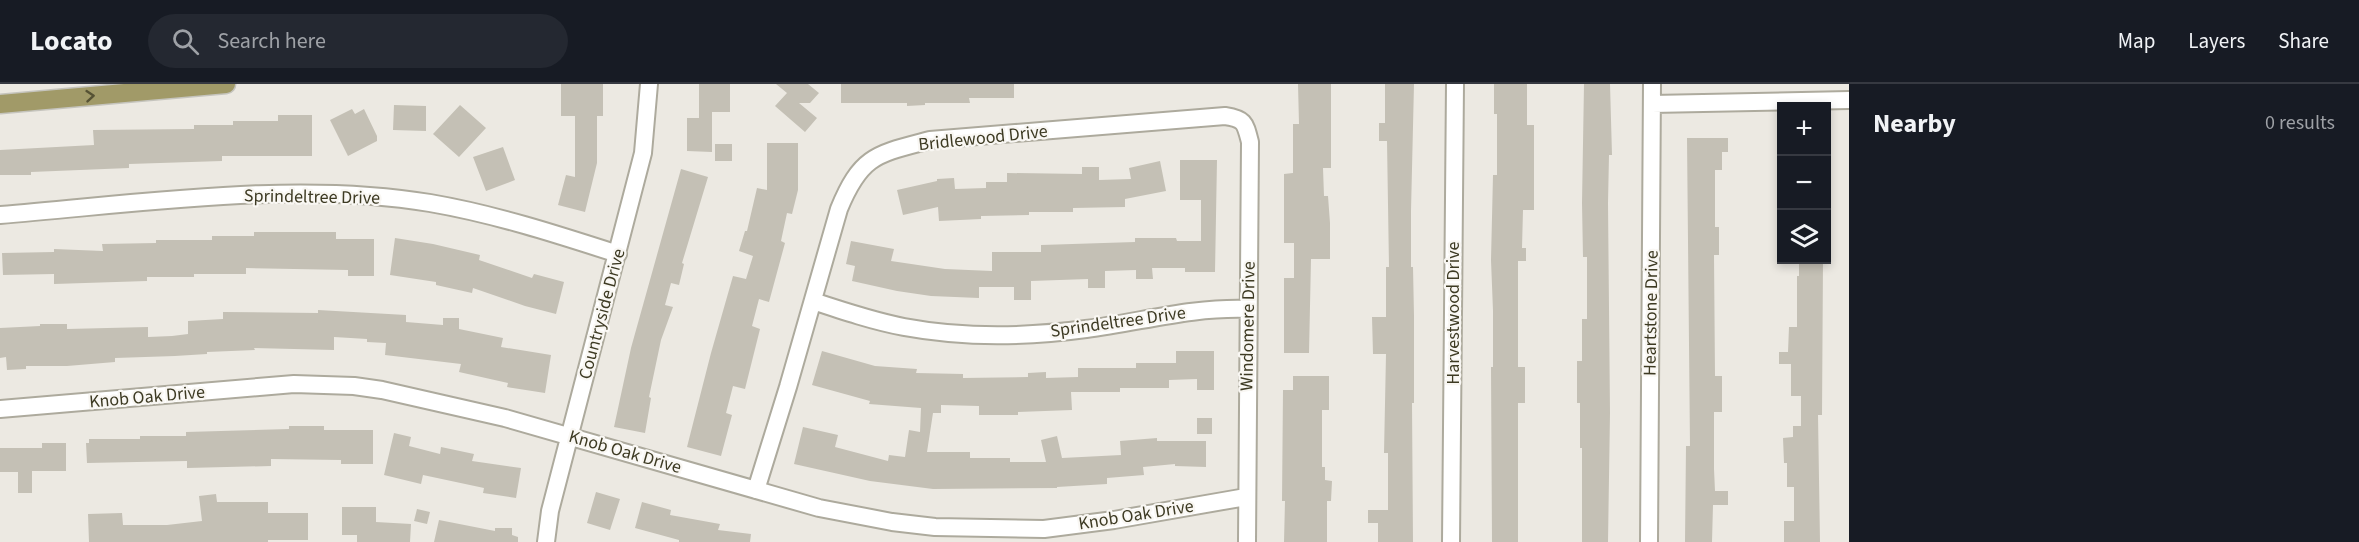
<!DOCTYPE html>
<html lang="en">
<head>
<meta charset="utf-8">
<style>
	:root { --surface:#171b24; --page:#242831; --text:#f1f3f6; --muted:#9ea1a6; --line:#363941 }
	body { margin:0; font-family:"Source Sans 3",sans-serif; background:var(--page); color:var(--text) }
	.controls { position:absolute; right:18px; top:18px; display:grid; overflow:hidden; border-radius:0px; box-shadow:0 3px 9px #0003 }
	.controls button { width:54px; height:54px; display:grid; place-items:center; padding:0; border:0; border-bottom:2px solid var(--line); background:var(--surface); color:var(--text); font:30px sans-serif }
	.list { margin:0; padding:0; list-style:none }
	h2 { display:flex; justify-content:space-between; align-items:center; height:78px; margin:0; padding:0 24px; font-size:26px }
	h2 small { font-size:20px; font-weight:400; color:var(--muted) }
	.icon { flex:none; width:33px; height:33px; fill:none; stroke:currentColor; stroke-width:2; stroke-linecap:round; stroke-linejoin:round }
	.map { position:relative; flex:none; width:1849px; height:458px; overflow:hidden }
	header { display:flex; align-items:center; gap:36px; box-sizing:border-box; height:84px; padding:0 30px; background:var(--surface); border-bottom:2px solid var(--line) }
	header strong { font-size:28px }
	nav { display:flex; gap:33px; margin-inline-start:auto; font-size:21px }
	.search { width:420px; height:54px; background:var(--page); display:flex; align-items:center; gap:15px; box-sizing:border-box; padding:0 21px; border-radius:33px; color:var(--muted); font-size:22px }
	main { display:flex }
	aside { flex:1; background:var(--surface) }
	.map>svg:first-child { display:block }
</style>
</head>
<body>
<header>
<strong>Locato</strong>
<div class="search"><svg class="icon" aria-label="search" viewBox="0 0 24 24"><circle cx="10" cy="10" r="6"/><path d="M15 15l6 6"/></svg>Search here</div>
<nav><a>Map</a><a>Layers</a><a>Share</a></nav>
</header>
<main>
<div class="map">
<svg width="1849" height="458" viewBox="0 0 1849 458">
	<rect width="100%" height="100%" fill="#ece9e2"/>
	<path fill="#c4c0b5" d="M561 0H603V32H597V79L585 128 558 121 566 91 575 93V32H561Z
		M699 0H730V28H712V68L687 67V34H699Z
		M776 0H808L819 9 810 19H799L817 34 805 48 775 22 787 9Z
		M841 0H1014V14H969L970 19H925V21L907 22V19H841Z
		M1298 0H1331V84H1323L1324 112H1328L1330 139V175H1311L1309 269H1284V194H1294V159H1284V90L1293 89V40H1299Z
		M1385 0H1414L1411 127V183H1413L1414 232V319H1412L1413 458H1378V439H1368V426H1388V369H1384L1386 270H1373L1372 233H1386V183H1389L1387 57H1379V39H1385Z
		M1494 0H1527V41H1534V126H1523L1522 164H1526V177H1518V283H1525V319H1518V458H1492L1491 283H1493V227L1491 176 1493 91H1497V30H1494Z
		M1584 0H1610L1612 71H1609L1608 119 1610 329 1608 458H1582V364H1580V319H1577V277H1582V235H1587V173H1583L1582 119Z
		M394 21 426 22V47L393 46Z
		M460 21 486 44 459 73 433 50Z
		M352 25 355 30 364 25 377 52V57L348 72 330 36Z
		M278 31H312V72H222V77L129 80V84L31 88V91H0V66L94 61 93 46 194 45V41H233V37H278Z
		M1687 54H1728V68H1722V86H1715V143H1719V171H1714L1715 292H1722V328H1714V385L1715 407H1728V421H1713L1712 458H1685L1686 362H1690Z
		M767 59H798V106L792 130 787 129 781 157 785 159 769 218 759 215 752 242 760 245 745 305 733 302 726 329 732 331 721 372 687 363 711 269 733 192 746 195 753 172 739 167 745 147H747L757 104 767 106Z
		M715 60H732V77H715Z
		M503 63 515 96 486 107 473 73Z
		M1180 76H1217L1215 188H1185V184H1152L1153 195H1136V186L1105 187V204H1088V195L1031 197V216H1014V203H979V214L931 212 897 207 852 197 855 182 846 180 851 157 894 165 891 177 945 185 992 187V168H1041V161L1135 158V154H1176L1177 157H1201V116H1180Z
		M1160 77 1166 107 1125 115V123L1073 124V128H1029V131L981 132V135L939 137 938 123 903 131 897 106 937 97V95L954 94 955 105 986 104V98H1007V89L1082 90V83H1099V96L1131 95 1129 84Z
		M681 85 708 93 682 179 684 180 679 201 671 199 665 221 673 223 661 256 649 313 651 314 645 349 614 343 631 264Z
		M254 148H336V155H374V192H348V186L246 184V190H194V193H147V197L54 200V190L3 191 2 169 54 168V165L103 167 102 160 156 159V156H212V152H254Z
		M395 154 433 160 480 171 479 176 532 194 534 190 564 198 556 230 525 222 473 204 472 209 436 201V198L390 191Z
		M1799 176H1823L1822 331H1818L1820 458H1784V437H1794V403H1787V379H1784L1783 354 1793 353V342H1801V312H1791V280H1779V268H1788L1789 243H1797V192H1799Z
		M318 226 406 231V238L443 241V234H459V245L503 254 501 263 551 271 545 309 507 303 508 299 459 288 461 280 385 271 386 259 367 258V255L334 253V266L254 264 255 266 207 268V270L175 272 115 274V278L67 282H26V285L7 286 6 273 0 274V244L40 242V240H67V245L148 243V253L172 252 188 250V237L223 235V228L318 229Z
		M822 267 875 282 917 285 916 289 963 290V294L1028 293V289L1046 288V294L1078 293V284H1136V279H1176V267H1214V306H1197V295L1169 296V304H1120V308H1071L1072 326 1018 328V331H979V322L941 321V329H933L927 368H970V374H1010V378H1046L1041 356 1057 352 1062 374 1121 371 1120 357 1157 354V357H1206V383L1175 382V380L1143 383 1144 391 1107 394V400L1057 403V404L933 405 870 397 794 380 803 343 838 351 835 363 888 377 889 371 905 373 909 346 920 348 921 324 869 320 870 317 812 301Z
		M1293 292H1329V326H1322V383H1325V396L1332 397 1331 417H1327V458H1284L1285 417H1282L1283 306H1293Z
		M1197 334H1212V350H1197Z
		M289 342H324V346H373V380H341V376L271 375V382L187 384V377L87 379 86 359H89V355H140V352H186V348L289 345Z
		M394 349 411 353 409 362 440 370 441 363 474 370 472 377 521 384 516 414 483 409 484 404 423 391 421 400 384 391Z
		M42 359H66V387H32V409H18V388H0V364H42Z
		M596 408 620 415 610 446 587 439Z
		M216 410 217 418H268V429H308V456H268V458H89L88 430 122 429 123 441H167L202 437 199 412Z
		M642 418 671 426 670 431 720 440 718 446 751 450 750 458H679V456L635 444Z
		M342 423H376V438L411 440 410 458H357V451H342Z
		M417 425 430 428 427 440 414 437Z
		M439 436 495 447V444H512V451L518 453V458H434Z"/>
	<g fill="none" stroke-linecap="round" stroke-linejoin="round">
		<defs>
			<path id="minor" d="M1652 20 1849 16
				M0 131C137 120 294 96 430 119 494 130 556 150 618 170
				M813 217C843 227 873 237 904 243 963 254 1027 253 1086 245 1142 238 1190 223 1248 225
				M0 325 294 300 354 302 382 306 505 334 819 424 892 438 935 443 1044 445 1114 436 1246 413
				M756 406 788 303 839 125C861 71 877 70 930 56L1225 32C1245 35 1245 39 1250 58L1247 458
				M546 458 550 427 643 69 649 0
				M1451 458 1455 0
				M1649 458 1652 0"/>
			<path id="major" d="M0 20 226 0"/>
		</defs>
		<use href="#minor" stroke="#adaa9d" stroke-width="20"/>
		<use href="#major" stroke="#c5c4bd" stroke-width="21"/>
		<use href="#minor" stroke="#fff" stroke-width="16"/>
		<use href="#major" stroke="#a19a68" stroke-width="18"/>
	</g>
	<defs><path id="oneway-chevron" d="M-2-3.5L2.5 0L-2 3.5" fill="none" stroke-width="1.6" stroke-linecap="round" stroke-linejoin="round" transform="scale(1.5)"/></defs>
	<use stroke="#565234" href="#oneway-chevron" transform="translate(90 12) rotate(-5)"/>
	<g text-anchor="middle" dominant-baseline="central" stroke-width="4.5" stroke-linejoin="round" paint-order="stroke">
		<g font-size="18" fill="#3d3a23" stroke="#f9f7f3">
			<text transform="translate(983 54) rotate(-6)">Bridlewood Drive</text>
			<text transform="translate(312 113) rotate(1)">Sprindeltree Drive</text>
			<text transform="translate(1453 229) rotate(-90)">Harvestwood Drive</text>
			<text transform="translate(1651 229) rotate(-89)">Heartstone Drive</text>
			<text transform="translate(602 230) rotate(-75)">Countryside Drive</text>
			<text transform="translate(1118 238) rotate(-8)">Sprindeltree Drive</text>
			<text transform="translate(1248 242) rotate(-89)">Windomere Drive</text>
			<text transform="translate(147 313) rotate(-5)">Knob Oak Drive</text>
			<text transform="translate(625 368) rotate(16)">Knob Oak Drive</text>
			<text transform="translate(1136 431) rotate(-9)">Knob Oak Drive</text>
		</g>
	</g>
</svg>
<div class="controls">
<button>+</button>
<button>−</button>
<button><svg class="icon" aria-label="layers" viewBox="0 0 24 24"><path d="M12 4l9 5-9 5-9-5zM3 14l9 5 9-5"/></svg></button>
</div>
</div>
<aside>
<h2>Nearby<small>0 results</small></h2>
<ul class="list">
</ul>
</aside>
</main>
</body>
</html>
